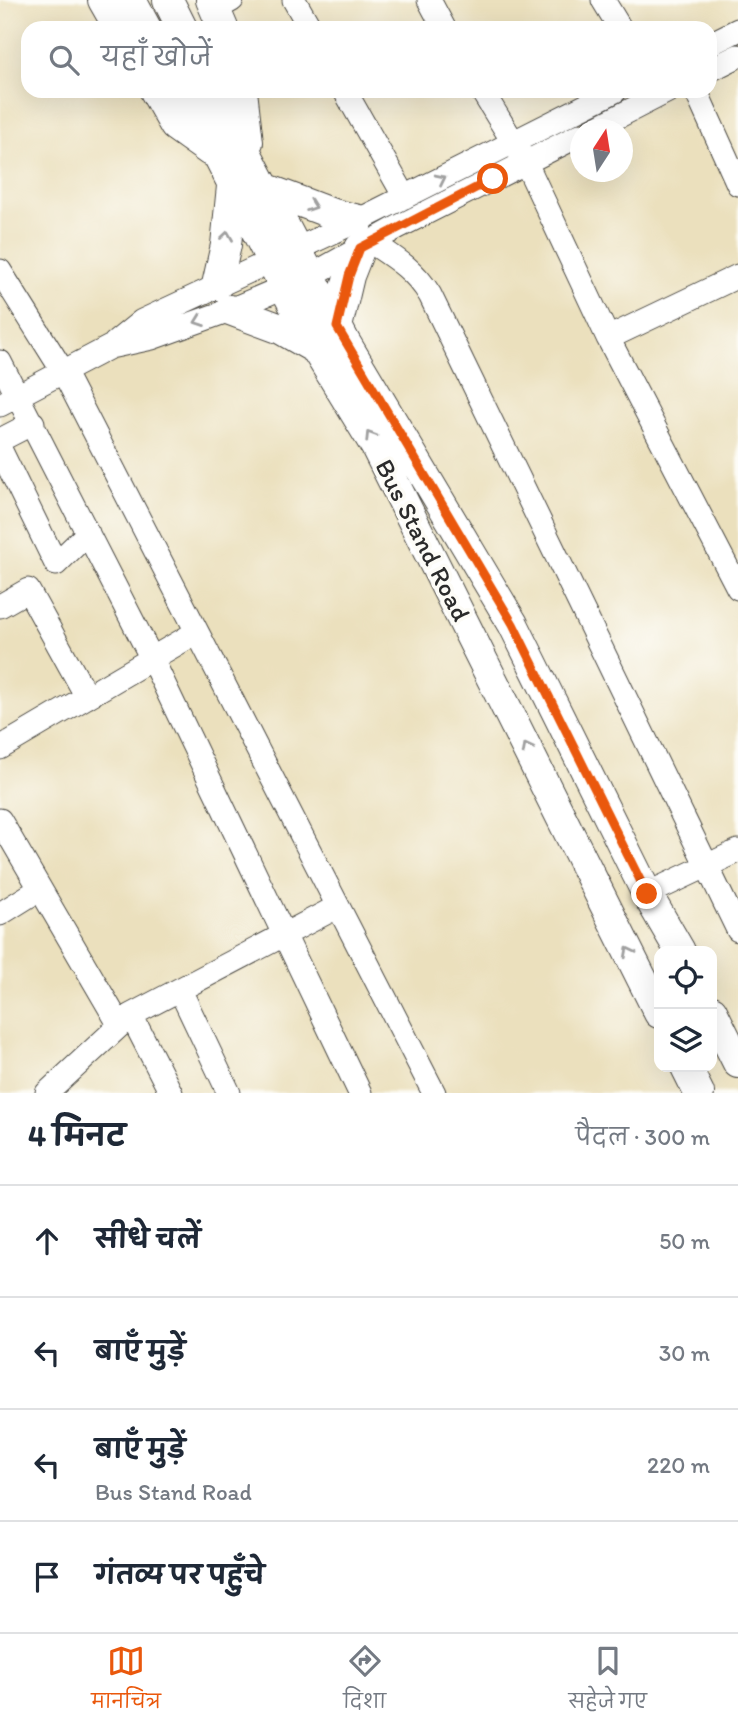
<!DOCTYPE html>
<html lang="hi">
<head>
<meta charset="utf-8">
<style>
	:root { --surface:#fff; --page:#f2f2f3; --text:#1f2937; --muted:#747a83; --line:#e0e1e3; --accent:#ea580c }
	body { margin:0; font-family:Itim,"Playpen Sans Deva",sans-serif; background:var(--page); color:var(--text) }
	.controls { position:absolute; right:21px; bottom:21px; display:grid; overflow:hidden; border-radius:14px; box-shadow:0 7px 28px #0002 }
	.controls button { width:63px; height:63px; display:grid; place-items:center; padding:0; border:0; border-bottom:2px solid var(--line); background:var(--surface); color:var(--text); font:35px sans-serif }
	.compass { position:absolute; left:570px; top:119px; width:63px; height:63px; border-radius:50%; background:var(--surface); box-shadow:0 7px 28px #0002; rotate:12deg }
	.stop { position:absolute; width:21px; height:21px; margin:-16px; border:5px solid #ea580c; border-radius:50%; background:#fff }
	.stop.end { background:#ea580c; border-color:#fff; box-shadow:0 2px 7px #0008 }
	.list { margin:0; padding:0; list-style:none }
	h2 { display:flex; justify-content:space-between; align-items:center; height:91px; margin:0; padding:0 28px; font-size:30px }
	h2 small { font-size:23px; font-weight:400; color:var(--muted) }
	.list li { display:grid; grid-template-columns:46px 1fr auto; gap:21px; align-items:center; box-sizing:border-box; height:112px; padding:0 28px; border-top:2px solid var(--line) }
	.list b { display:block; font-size:26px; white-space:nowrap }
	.list p { margin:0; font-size:23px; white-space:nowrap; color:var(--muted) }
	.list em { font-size:23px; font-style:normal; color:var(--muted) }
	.icon { flex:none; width:38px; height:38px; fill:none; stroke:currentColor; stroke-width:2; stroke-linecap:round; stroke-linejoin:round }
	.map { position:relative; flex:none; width:738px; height:1093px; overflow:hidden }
	.search { position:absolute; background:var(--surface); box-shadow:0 7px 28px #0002; left:21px; right:21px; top:21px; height:77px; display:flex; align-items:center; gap:18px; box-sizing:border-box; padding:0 24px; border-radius:21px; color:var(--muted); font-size:26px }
	.sheet { height:539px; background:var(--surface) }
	nav { display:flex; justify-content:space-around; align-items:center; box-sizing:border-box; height:98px; border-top:2px solid var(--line); background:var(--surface); font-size:19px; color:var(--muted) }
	nav a { display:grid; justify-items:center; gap:4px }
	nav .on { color:var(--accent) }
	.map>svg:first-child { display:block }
</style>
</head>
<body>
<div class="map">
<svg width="738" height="1093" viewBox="0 0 738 1093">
	<rect width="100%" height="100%" fill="#fdfcf7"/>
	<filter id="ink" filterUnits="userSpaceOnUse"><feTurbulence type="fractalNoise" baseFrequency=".0143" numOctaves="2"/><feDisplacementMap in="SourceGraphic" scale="14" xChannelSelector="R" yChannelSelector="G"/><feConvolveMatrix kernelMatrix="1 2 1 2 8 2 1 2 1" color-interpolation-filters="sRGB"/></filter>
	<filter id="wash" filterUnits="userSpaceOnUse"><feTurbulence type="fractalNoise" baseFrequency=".00686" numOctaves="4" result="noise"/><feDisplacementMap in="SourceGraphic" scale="28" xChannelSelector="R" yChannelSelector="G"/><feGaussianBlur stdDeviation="1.57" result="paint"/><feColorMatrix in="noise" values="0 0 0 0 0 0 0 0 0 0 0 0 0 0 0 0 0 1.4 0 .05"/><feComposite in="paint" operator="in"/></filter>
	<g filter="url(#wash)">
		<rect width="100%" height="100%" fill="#ebe0bd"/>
	</g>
	<g filter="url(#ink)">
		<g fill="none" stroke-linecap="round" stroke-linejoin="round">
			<defs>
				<path id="minor" d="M294 0 310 28
					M429 0 444 28
					M603 0 620 28
					M216 9 232 0
					M710 44 738 30
					M710 70 738 56
					M345 91 405 197
					M482 91 526 163 608 338
					M696 91 738 184
					M592 130 668 91
					M371 242C395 258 415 270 430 295L738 930
					M0 271 64 373 434 1093
					M738 276 608 338 738 588
					M115 343 142 321 359 220 615 91
					M0 362 151 657 360 1093
					M0 405 110 347 152 338 230 310 312 275 398 227 580 135
					M0 440 33 423
					M0 449 56 564 88 533
					M0 606 28 590 87 697
					M0 748 197 632
					M0 820 119 1024
					M647 894 738 851
					M0 914 40 889
					M180 990 229 1093
					M131 1015 171 1093
					M47 1093 131 1015 337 907"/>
				<path id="major" d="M103 0 119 28
					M131 0 146 28
					M168 0 182 28
					M211 0 223 28
					M155 91 175 126 210 151
					M181 91 219 157 316 349 376 447 659 1013
					M214 91 345 342 513 624 647 894 680 951
					M242 91 248 142
					M267 189 330 213 359 220
					M217 285 226 245 232 186
					M230 310 281 329 316 349
					M337 327 349 276 360 248
					M712 1011 738 1063
					M686 1067 699 1093"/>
			</defs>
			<use href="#minor" stroke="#484641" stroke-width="25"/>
			<use href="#major" stroke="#484641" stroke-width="32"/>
			<use href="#minor" stroke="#fff" stroke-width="23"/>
			<use href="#major" stroke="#fff" stroke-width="30"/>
		</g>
		<defs><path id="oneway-chevron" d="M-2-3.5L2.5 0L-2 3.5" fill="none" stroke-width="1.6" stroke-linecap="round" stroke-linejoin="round" transform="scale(1.75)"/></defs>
		<g stroke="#a0a0a0">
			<use href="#oneway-chevron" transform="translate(441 179) rotate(-26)"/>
			<use href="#oneway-chevron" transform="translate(312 206) rotate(20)"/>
			<use href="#oneway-chevron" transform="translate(227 236) rotate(-82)"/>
			<use href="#oneway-chevron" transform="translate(199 321) rotate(160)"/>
			<use href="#oneway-chevron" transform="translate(370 436) rotate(-122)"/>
			<use href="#oneway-chevron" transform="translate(527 748) rotate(-117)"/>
			<use href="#oneway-chevron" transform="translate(629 952) rotate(-117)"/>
		</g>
	</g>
	<g fill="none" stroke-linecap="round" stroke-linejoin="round" filter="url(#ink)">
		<path stroke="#ea580c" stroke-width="9" d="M493 179 360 248 349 276 337 327 513 624 647 894"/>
	</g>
	<g text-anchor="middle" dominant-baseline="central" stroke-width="7" stroke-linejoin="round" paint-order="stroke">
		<g font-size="26" fill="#2b2b2b" stroke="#fdfcf7">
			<text transform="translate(423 540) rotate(63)">Bus Stand Road</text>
		</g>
	</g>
</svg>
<div class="controls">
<button><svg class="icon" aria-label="locate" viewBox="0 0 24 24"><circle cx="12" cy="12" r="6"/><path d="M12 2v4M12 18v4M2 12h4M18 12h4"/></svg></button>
<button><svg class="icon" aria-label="layers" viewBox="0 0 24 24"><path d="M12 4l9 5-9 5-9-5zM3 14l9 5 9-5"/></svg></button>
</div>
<svg class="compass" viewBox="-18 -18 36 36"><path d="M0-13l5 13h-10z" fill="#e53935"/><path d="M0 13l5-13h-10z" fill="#747a83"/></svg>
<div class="stop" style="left:493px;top:179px"></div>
<div class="stop end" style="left:647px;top:894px"></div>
<div class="search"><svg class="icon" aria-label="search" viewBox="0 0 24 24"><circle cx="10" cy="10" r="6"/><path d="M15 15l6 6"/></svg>यहाँ खोजें</div>
</div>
<section class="sheet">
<h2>4 मिनट<small>पैदल · 300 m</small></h2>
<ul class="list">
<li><svg class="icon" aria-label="ahead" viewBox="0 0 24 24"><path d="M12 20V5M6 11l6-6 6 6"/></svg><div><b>सीधे चलें</b></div><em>50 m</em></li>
<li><svg class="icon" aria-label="left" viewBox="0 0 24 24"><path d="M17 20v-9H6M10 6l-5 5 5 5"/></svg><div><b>बाएँ मुड़ें</b></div><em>30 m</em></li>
<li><svg class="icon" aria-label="left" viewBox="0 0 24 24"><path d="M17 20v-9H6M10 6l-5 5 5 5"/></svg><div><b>बाएँ मुड़ें</b><p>Bus Stand Road</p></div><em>220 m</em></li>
<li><svg class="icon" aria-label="arrive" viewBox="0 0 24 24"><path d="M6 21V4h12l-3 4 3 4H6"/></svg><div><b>गंतव्य पर पहुँचे</b></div></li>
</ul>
</section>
<nav>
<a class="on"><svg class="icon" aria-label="map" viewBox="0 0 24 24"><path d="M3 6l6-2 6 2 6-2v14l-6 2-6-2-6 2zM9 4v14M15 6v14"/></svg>मानचित्र</a>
<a><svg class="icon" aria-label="directions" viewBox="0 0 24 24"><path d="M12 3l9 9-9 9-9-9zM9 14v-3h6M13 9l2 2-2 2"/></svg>दिशा</a>
<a><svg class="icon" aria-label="saved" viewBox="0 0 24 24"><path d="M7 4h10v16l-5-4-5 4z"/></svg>सहेजे गए</a>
</nav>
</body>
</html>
